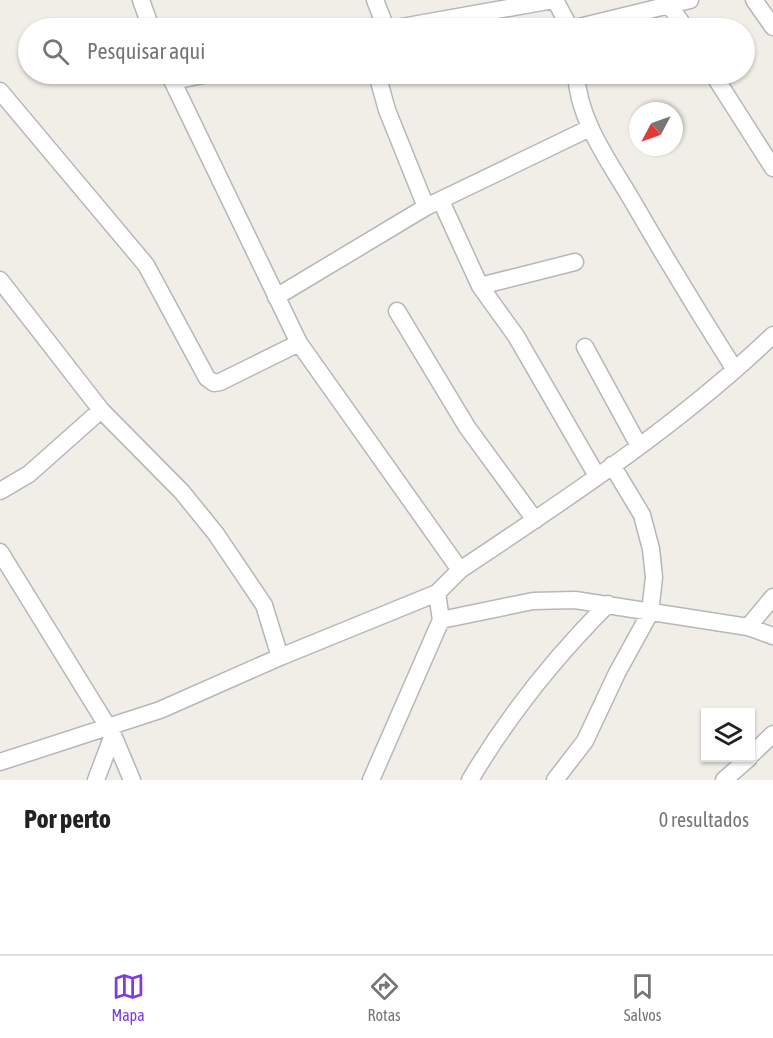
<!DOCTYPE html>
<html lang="pt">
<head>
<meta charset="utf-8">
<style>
	:root { --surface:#fff; --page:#f2f2f2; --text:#222; --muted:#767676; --line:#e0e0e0; --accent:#7c3aed }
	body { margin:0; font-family:"Asap Condensed",sans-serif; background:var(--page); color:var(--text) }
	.controls { position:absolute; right:18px; bottom:18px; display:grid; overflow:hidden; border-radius:0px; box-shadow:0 2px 4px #0004 }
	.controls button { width:54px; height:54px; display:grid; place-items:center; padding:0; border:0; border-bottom:2px solid var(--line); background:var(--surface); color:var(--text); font:30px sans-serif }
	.compass { position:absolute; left:629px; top:102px; width:54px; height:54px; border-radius:50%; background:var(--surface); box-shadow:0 2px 4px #0004; rotate:229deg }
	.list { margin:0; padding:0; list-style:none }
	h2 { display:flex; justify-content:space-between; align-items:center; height:78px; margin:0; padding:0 24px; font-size:26px }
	h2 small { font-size:20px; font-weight:400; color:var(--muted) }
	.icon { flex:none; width:33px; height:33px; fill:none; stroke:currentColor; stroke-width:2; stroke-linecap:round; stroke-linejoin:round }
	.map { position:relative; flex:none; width:773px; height:780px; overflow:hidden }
	.search { position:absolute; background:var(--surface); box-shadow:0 2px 4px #0004; left:18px; right:18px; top:18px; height:66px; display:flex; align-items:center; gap:15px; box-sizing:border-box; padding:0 21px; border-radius:33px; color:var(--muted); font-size:22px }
	.sheet { height:174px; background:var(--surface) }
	nav { display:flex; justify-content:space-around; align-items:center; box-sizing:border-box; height:84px; border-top:2px solid var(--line); background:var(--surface); font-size:16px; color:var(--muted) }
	nav a { display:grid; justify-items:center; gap:3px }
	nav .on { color:var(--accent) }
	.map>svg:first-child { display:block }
</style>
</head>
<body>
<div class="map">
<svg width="773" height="780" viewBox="0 0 773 780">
	<rect width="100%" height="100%" fill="#f0eee7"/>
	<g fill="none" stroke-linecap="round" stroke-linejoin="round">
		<defs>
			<path id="minor" d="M141 0 151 28
				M375 0 386 28
				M555 0 570 28
				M754 0 773 27
				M670 6 685 28
				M396 28 553 0
				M575 28 690 0
				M169 74 299 343 460 570
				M377 74 387 110 426 207
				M576 74C579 122 609 161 633 202 666 259 700 315 735 370
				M713 74 773 168
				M173 81 208 74
				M0 91 146 265 207 378 214 383 220 382 299 343
				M441 201 480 286 516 336 597 476
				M0 280 101 410 182 492 216 534 264 605 280 657
				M480 286 575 262
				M276 297 426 207 590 128
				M397 311 467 427 535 520
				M585 347 639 446
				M0 491 29 474 101 410
				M0 552 113 735 96 780
				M437 593 441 620 533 601 575 600 748 627 773 636
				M748 627 773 597
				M113 735 132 780
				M750 756 773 734
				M0 762 160 710 280 657 437 593 460 570C568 498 679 425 773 335
				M371 780 441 620
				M470 780C508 716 555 657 608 604
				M555 780 585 741 617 673 650 613 654 577 651 549 642 515 612 465
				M724 780 749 758"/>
		</defs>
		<use href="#minor" stroke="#b4b7bb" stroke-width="19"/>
		<use href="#minor" stroke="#fff" stroke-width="16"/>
	</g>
</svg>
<div class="controls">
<button><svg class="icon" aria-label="layers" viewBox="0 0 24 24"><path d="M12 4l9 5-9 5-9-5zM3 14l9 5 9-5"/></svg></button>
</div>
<svg class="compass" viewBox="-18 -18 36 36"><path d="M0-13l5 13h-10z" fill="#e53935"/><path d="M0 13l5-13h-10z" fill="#767676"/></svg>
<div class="search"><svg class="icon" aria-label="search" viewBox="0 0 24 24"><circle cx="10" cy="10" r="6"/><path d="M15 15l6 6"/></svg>Pesquisar aqui</div>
</div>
<section class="sheet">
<h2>Por perto<small>0 resultados</small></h2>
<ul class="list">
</ul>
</section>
<nav>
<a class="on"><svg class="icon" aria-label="map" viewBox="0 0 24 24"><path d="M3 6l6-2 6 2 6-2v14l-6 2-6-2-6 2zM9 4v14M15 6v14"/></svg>Mapa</a>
<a><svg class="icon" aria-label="directions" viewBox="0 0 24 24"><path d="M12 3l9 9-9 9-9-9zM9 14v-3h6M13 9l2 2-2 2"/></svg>Rotas</a>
<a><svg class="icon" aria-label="saved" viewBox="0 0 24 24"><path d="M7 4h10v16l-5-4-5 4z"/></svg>Salvos</a>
</nav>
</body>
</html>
